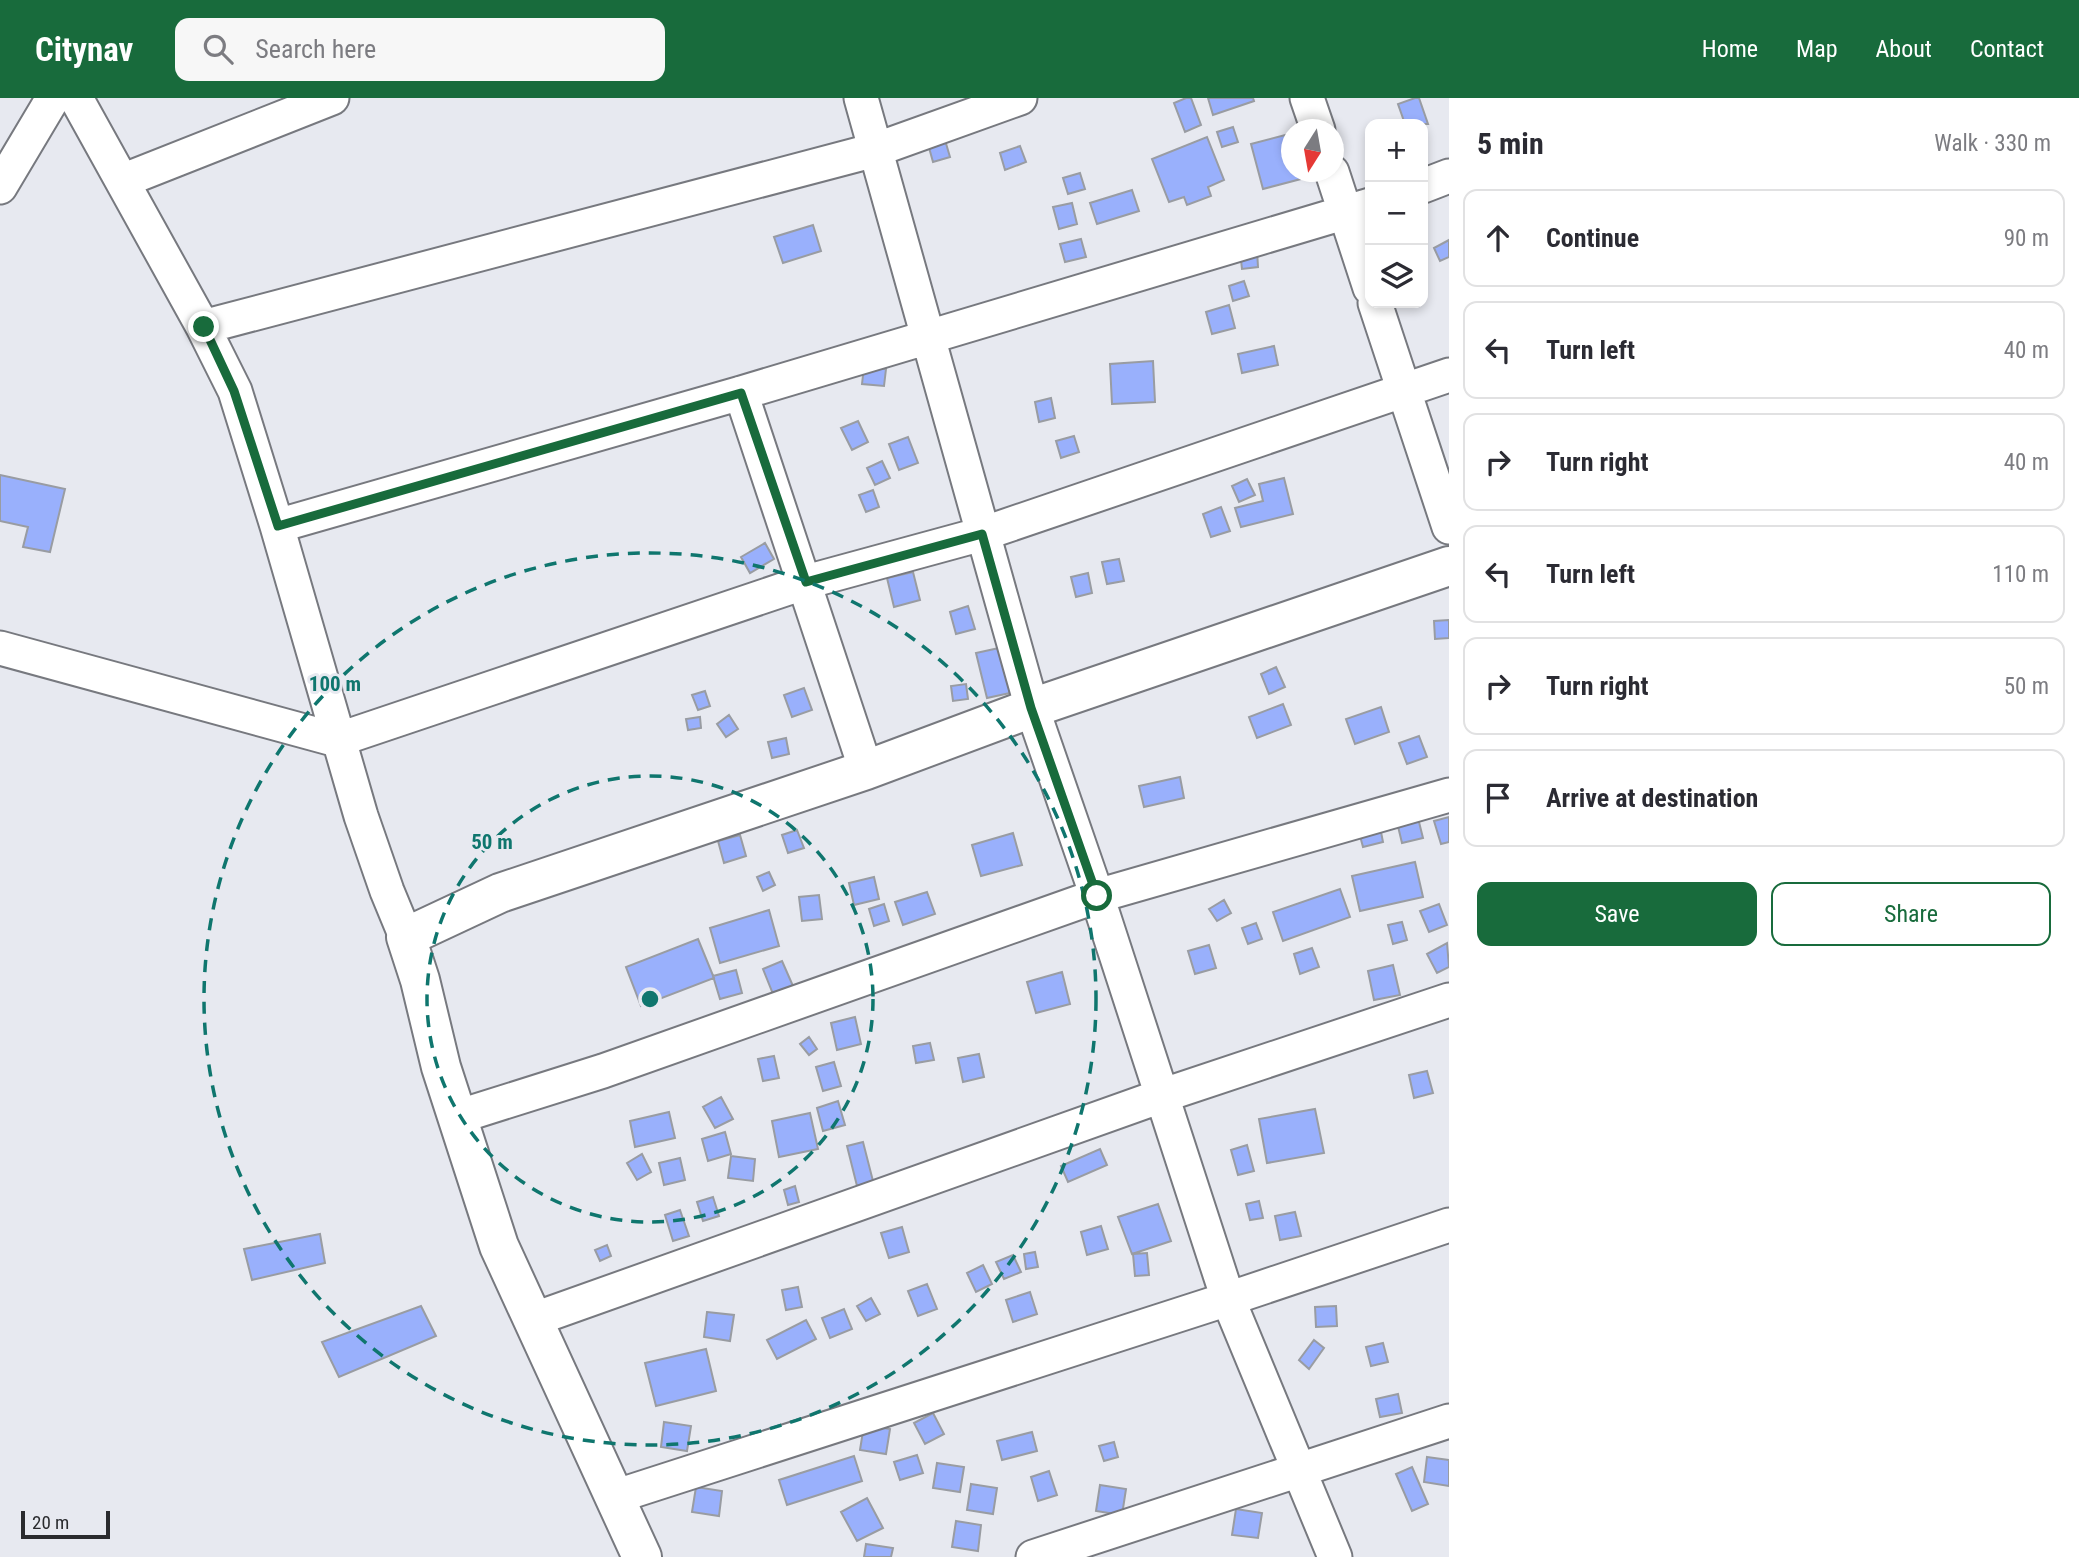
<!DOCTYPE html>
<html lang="en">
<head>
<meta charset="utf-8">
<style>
	:root { --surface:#fff; --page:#f7f7f7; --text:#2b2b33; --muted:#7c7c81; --line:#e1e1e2; --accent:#186b3c }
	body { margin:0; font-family:"Roboto Condensed",sans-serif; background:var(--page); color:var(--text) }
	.controls { position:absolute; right:21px; top:21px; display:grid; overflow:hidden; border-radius:14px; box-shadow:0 4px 10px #0003 }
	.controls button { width:63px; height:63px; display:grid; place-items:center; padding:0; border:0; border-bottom:2px solid var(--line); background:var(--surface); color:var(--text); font:35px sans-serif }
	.compass { position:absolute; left:1281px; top:21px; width:63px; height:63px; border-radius:50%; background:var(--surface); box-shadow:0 4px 10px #0003; rotate:191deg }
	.scale { position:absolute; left:21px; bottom:18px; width:89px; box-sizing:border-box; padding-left:7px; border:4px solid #2a2b2e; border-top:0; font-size:19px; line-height:24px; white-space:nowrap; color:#2a2b2e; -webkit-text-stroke:5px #e7e9f0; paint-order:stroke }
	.stop { position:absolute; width:21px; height:21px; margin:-16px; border:5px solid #186b3c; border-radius:50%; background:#fff }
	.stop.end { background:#186b3c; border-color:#fff; box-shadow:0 2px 7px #0008 }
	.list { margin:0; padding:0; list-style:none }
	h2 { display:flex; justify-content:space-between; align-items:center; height:91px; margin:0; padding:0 28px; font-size:30px }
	h2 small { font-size:23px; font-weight:400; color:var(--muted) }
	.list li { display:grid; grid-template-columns:46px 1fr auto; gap:21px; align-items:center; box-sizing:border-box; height:98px; margin:0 14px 14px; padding:0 14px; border:2px solid var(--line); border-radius:14px }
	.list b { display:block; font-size:26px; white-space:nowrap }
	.list em { font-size:23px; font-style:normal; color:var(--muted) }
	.actions { display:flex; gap:14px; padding:21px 28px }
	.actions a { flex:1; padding:16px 0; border:2px solid var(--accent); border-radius:14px; text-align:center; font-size:24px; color:var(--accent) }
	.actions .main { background:var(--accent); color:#fff }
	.icon { flex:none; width:38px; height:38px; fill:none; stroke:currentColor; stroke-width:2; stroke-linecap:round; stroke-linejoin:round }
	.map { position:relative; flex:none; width:1449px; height:1459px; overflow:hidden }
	header { display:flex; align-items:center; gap:42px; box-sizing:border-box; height:98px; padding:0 35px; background:var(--accent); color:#fff }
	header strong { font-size:33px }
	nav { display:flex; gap:38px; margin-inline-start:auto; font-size:24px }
	.search { width:490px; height:63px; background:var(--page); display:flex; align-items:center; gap:18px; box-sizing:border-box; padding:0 24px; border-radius:14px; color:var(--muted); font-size:26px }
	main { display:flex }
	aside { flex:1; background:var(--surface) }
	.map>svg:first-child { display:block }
</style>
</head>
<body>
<header>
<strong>Citynav</strong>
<div class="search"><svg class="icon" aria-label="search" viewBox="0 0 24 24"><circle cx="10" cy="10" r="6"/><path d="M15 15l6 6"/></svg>Search here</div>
<nav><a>Home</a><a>Map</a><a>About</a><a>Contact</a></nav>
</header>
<main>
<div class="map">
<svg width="1449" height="1459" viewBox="0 0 1449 1459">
	<rect width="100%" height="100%" fill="#e7e9f0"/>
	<path fill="#99b0fc" stroke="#999ca2" stroke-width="2" d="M1186 0H1191L1201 27 1185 34 1174 5Z
		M1208 0H1253L1254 3 1213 17Z
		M1415 0H1419L1428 26H1405L1398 6Z
		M1233 29 1238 44 1222 49 1217 34Z
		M1289 36 1292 74H1299L1301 81 1263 91 1251 46Z
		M1207 39 1224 82 1208 89 1211 98 1187 107 1184 99 1169 104 1152 61Z
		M945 42 950 59 933 64 928 46Z
		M1020 48 1026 64 1005 72 1000 55Z
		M1080 75 1085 91 1068 96 1063 80Z
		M1132 92 1139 113 1097 126 1090 105Z
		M1072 105 1077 126 1059 131 1053 109Z
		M813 127 821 153 783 165 774 139Z
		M1081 141 1086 159 1065 164 1060 146Z
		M1449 142V159L1440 163 1434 150Z
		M1257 152 1258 169 1242 171 1240 153Z
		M1244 183 1249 198 1233 203 1229 188Z
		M1229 207 1235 230 1212 236 1206 214Z
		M1274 248 1278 267 1242 275 1238 256Z
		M1153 263 1155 304 1112 306 1110 266Z
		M864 269 886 271 884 288 862 286Z
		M1051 300 1055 320 1039 324 1035 304Z
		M858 323 868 344 852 352 841 330Z
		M1074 338 1079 354 1061 360 1056 343Z
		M908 339 918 365 899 372 889 346Z
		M882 363 890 380 875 387 867 370Z
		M0 377 65 391 50 454 23 449 28 429 0 423Z
		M1284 380 1293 416 1241 429 1235 410 1263 403 1259 386Z
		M1247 381 1255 397 1239 404 1232 388Z
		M873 392 879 409 866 414 859 397Z
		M1221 409 1230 433 1211 439 1203 416Z
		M765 445 774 461 750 475 741 459Z
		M1119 461 1124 483 1107 486 1102 464Z
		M913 474 920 502 894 509 887 480Z
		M1088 475 1092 495 1076 499 1071 479Z
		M968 508 975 531 956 536 950 514Z
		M1449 522V540L1435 541 1434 523Z
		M999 550 1010 595 987 600 976 555Z
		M1276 569 1285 589 1269 596 1261 576Z
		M966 586 968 601 953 603 951 588Z
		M804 590 812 612 792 619 784 597Z
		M705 593 710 608 698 612 692 597Z
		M1283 606 1291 627 1257 640 1249 619Z
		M1381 609 1389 634 1355 646 1346 621Z
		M729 617 738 631 726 639 717 626Z
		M700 619 701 630 688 632 686 621Z
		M1419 638 1427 659 1407 666 1399 645Z
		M786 640 789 656 772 660 768 644Z
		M1180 679 1184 700 1144 709 1139 688Z
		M1417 716 1423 740 1402 745 1396 720Z
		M1449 719V744L1441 746 1434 723Z
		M1380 729 1383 744 1363 749 1359 734Z
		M797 732 804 750 788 755 782 737Z
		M1013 735 1022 767 981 778 972 747Z
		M740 737 746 758 724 765 718 743Z
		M1415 764 1423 799 1360 813 1352 778Z
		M769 774 775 787 763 793 757 779Z
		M874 779 879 801 854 807 849 785Z
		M1340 791 1350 819 1283 843 1273 814Z
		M927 794 935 816 903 827 895 804Z
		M819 797 822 821 802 823 799 799Z
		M1224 802 1231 815 1217 823 1209 811Z
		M884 806 889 823 874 828 869 811Z
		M1439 806 1447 827 1429 834 1420 813Z
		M769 812 779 848 720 865 710 830Z
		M1402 824 1407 842 1393 846 1388 827Z
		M1256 825 1262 841 1248 846 1242 830Z
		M698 841 714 880 641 908 626 869Z
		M1447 845 1449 869 1437 875 1427 856Z
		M1209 847 1216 870 1195 876 1188 853Z
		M1312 850 1319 869 1300 876 1294 856Z
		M782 863 793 888 773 896 763 871Z
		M1393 867 1400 897 1374 902 1368 873Z
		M736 872 742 895 720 901 713 878Z
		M1062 874 1070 906 1036 915 1027 884Z
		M855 919 861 946 837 952 831 925Z
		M809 939 817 951 809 957 800 946Z
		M930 945 934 962 916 965 913 948Z
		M979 956 984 979 963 984 958 960Z
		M774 958 779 980 763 983 758 961Z
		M834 964 841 988 823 993 816 969Z
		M1427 973 1433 995 1414 1000 1409 977Z
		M721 999 733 1021 715 1030 703 1009Z
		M838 1003 845 1027 823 1033 817 1010Z
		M1315 1011 1324 1055 1267 1065 1259 1021Z
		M669 1014 675 1040 635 1049 630 1023Z
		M810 1015 818 1051 779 1059 772 1023Z
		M725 1034 731 1056 708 1063 702 1041Z
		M863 1044 873 1083 857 1088 847 1048Z
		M1247 1047 1254 1073 1238 1077 1231 1052Z
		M1100 1051 1107 1067 1068 1084 1061 1068Z
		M642 1056 651 1074 637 1082 627 1065Z
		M731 1058 755 1061 753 1083 728 1080Z
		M680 1060 685 1082 664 1087 659 1065Z
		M795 1088 799 1104 788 1107 784 1092Z
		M713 1099 719 1118 703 1123 697 1104Z
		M1259 1103 1263 1120 1250 1122 1246 1106Z
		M1158 1106 1171 1143 1132 1156 1118 1119Z
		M680 1112 689 1138 673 1143 665 1117Z
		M1295 1114 1301 1138 1280 1142 1275 1118Z
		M1101 1128 1108 1151 1087 1157 1081 1134Z
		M902 1129 909 1154 889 1160 881 1135Z
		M320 1136 325 1165 252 1182 244 1151Z
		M607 1147 611 1158 600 1163 595 1152Z
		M1035 1154 1038 1169 1026 1171 1024 1156Z
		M1147 1155 1149 1177 1135 1178 1133 1156Z
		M1013 1157 1021 1174 1004 1181 996 1164Z
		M983 1167 992 1186 976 1194 967 1175Z
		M927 1186 937 1211 918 1218 908 1193Z
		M798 1189 802 1209 786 1212 782 1192Z
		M1030 1194 1037 1216 1013 1224 1006 1202Z
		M871 1200 880 1216 866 1223 857 1208Z
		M421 1208 436 1238 339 1279 322 1244Z
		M1336 1208 1337 1228 1316 1229 1315 1209Z
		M844 1211 852 1231 830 1240 822 1220Z
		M707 1214 734 1217 730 1243 704 1239Z
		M806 1222 816 1241 777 1261 767 1242Z
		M1314 1242 1324 1250 1309 1271 1299 1262Z
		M1383 1245 1388 1264 1371 1268 1366 1249Z
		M706 1251 716 1293 656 1308 645 1265Z
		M1398 1296 1402 1315 1380 1319 1376 1301Z
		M933 1315 944 1336 925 1346 914 1325Z
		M664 1324 691 1328 687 1353 661 1349Z
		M864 1327 890 1331 886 1356 860 1352Z
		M1032 1334 1037 1353 1002 1362 997 1343Z
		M1114 1344 1118 1359 1104 1363 1099 1348Z
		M917 1357 923 1375 900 1382 894 1364Z
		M854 1358 862 1383 787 1407 779 1382Z
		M1427 1359 1449 1362V1388L1424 1384Z
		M937 1365 964 1369 960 1394 933 1390Z
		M1412 1369 1428 1406 1412 1413 1396 1376Z
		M1049 1373 1057 1397 1038 1403 1031 1379Z
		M971 1386 997 1390 993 1416 967 1412Z
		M1100 1387 1126 1391 1122 1417 1096 1413Z
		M696 1389 722 1393 719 1418 692 1414Z
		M867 1400 883 1430 857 1443 841 1414Z
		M1236 1411 1262 1415 1258 1440 1232 1437Z
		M956 1423 981 1427 978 1453 952 1449Z
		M866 1446 893 1450 891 1459H864Z"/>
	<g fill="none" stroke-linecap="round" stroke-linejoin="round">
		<defs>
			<path id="minor" d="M76 0 203 229 235 293 277 428 361 718 387 793 406 839
				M861 0 1032 610 1097 798 1228 1201 1335 1459
				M1307 0 1318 32
				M1332 74 1370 190
				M122 83 332 0
				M1423 88 1449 78
				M0 89 53 0
				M1375 205 1449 429
				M203 229 875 52 1020 0
				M741 295 866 672
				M277 428 741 295 1370 107
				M0 550 337 642 806 484 982 436 1449 277
				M457 1019 603 973 1097 798 1449 697
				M532 1222 1161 998 1449 902
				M614 1399 1228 1201 1449 1127
				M1033 1459 1449 1323"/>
			<path id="tertiary" d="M642 1459 499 1148 441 969 420 882 406 839 500 795 866 672 1032 610 1449 468"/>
		</defs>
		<use href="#minor" stroke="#77797f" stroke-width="37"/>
		<use href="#tertiary" stroke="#77797f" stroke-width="42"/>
		<use href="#minor" stroke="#fff" stroke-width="33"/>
		<use href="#tertiary" stroke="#fff" stroke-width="38"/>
	</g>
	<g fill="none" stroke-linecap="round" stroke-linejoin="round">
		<path stroke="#186b3c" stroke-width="9" d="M204 229 234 293 278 428 741 295 806 484 982 436 1031 610 1097 798"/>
	</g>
	<g fill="none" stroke="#0f766e" stroke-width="3.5" stroke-dasharray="12 9">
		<circle cx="650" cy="901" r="223"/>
		<circle cx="650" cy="901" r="446"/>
	</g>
	<circle cx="650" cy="901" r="10" fill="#0f766e" stroke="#e7e9f0" stroke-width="3.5"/>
	<g font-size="21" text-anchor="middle" font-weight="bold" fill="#0f766e" stroke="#e7e9f0" stroke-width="6" stroke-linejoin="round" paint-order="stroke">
		<text x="335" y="593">100 m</text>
		<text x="492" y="751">50 m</text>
	</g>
</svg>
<div class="controls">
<button>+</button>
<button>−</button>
<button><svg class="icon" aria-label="layers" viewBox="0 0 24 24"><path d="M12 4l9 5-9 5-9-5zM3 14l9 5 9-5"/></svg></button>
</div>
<svg class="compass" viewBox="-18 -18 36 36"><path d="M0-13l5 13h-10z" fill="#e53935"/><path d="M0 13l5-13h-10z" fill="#7c7c81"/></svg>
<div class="scale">20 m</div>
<div class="stop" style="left:1097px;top:798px"></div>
<div class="stop end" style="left:204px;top:229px"></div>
</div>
<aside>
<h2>5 min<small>Walk · 330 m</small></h2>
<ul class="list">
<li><svg class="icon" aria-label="ahead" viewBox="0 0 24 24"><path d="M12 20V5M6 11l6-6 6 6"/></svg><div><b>Continue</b></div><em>90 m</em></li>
<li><svg class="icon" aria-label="left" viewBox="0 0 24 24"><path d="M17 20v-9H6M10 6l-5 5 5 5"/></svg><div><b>Turn left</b></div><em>40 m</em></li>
<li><svg class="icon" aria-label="right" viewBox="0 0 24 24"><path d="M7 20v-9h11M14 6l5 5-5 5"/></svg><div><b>Turn right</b></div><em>40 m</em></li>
<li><svg class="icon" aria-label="left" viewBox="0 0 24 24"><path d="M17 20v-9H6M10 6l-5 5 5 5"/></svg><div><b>Turn left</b></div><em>110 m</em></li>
<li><svg class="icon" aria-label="right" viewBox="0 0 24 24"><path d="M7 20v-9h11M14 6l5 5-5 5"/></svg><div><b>Turn right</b></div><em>50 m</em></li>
<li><svg class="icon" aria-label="arrive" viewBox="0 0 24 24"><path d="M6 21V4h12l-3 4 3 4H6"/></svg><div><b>Arrive at destination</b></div></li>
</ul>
<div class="actions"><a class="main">Save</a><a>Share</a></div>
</aside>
</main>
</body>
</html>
